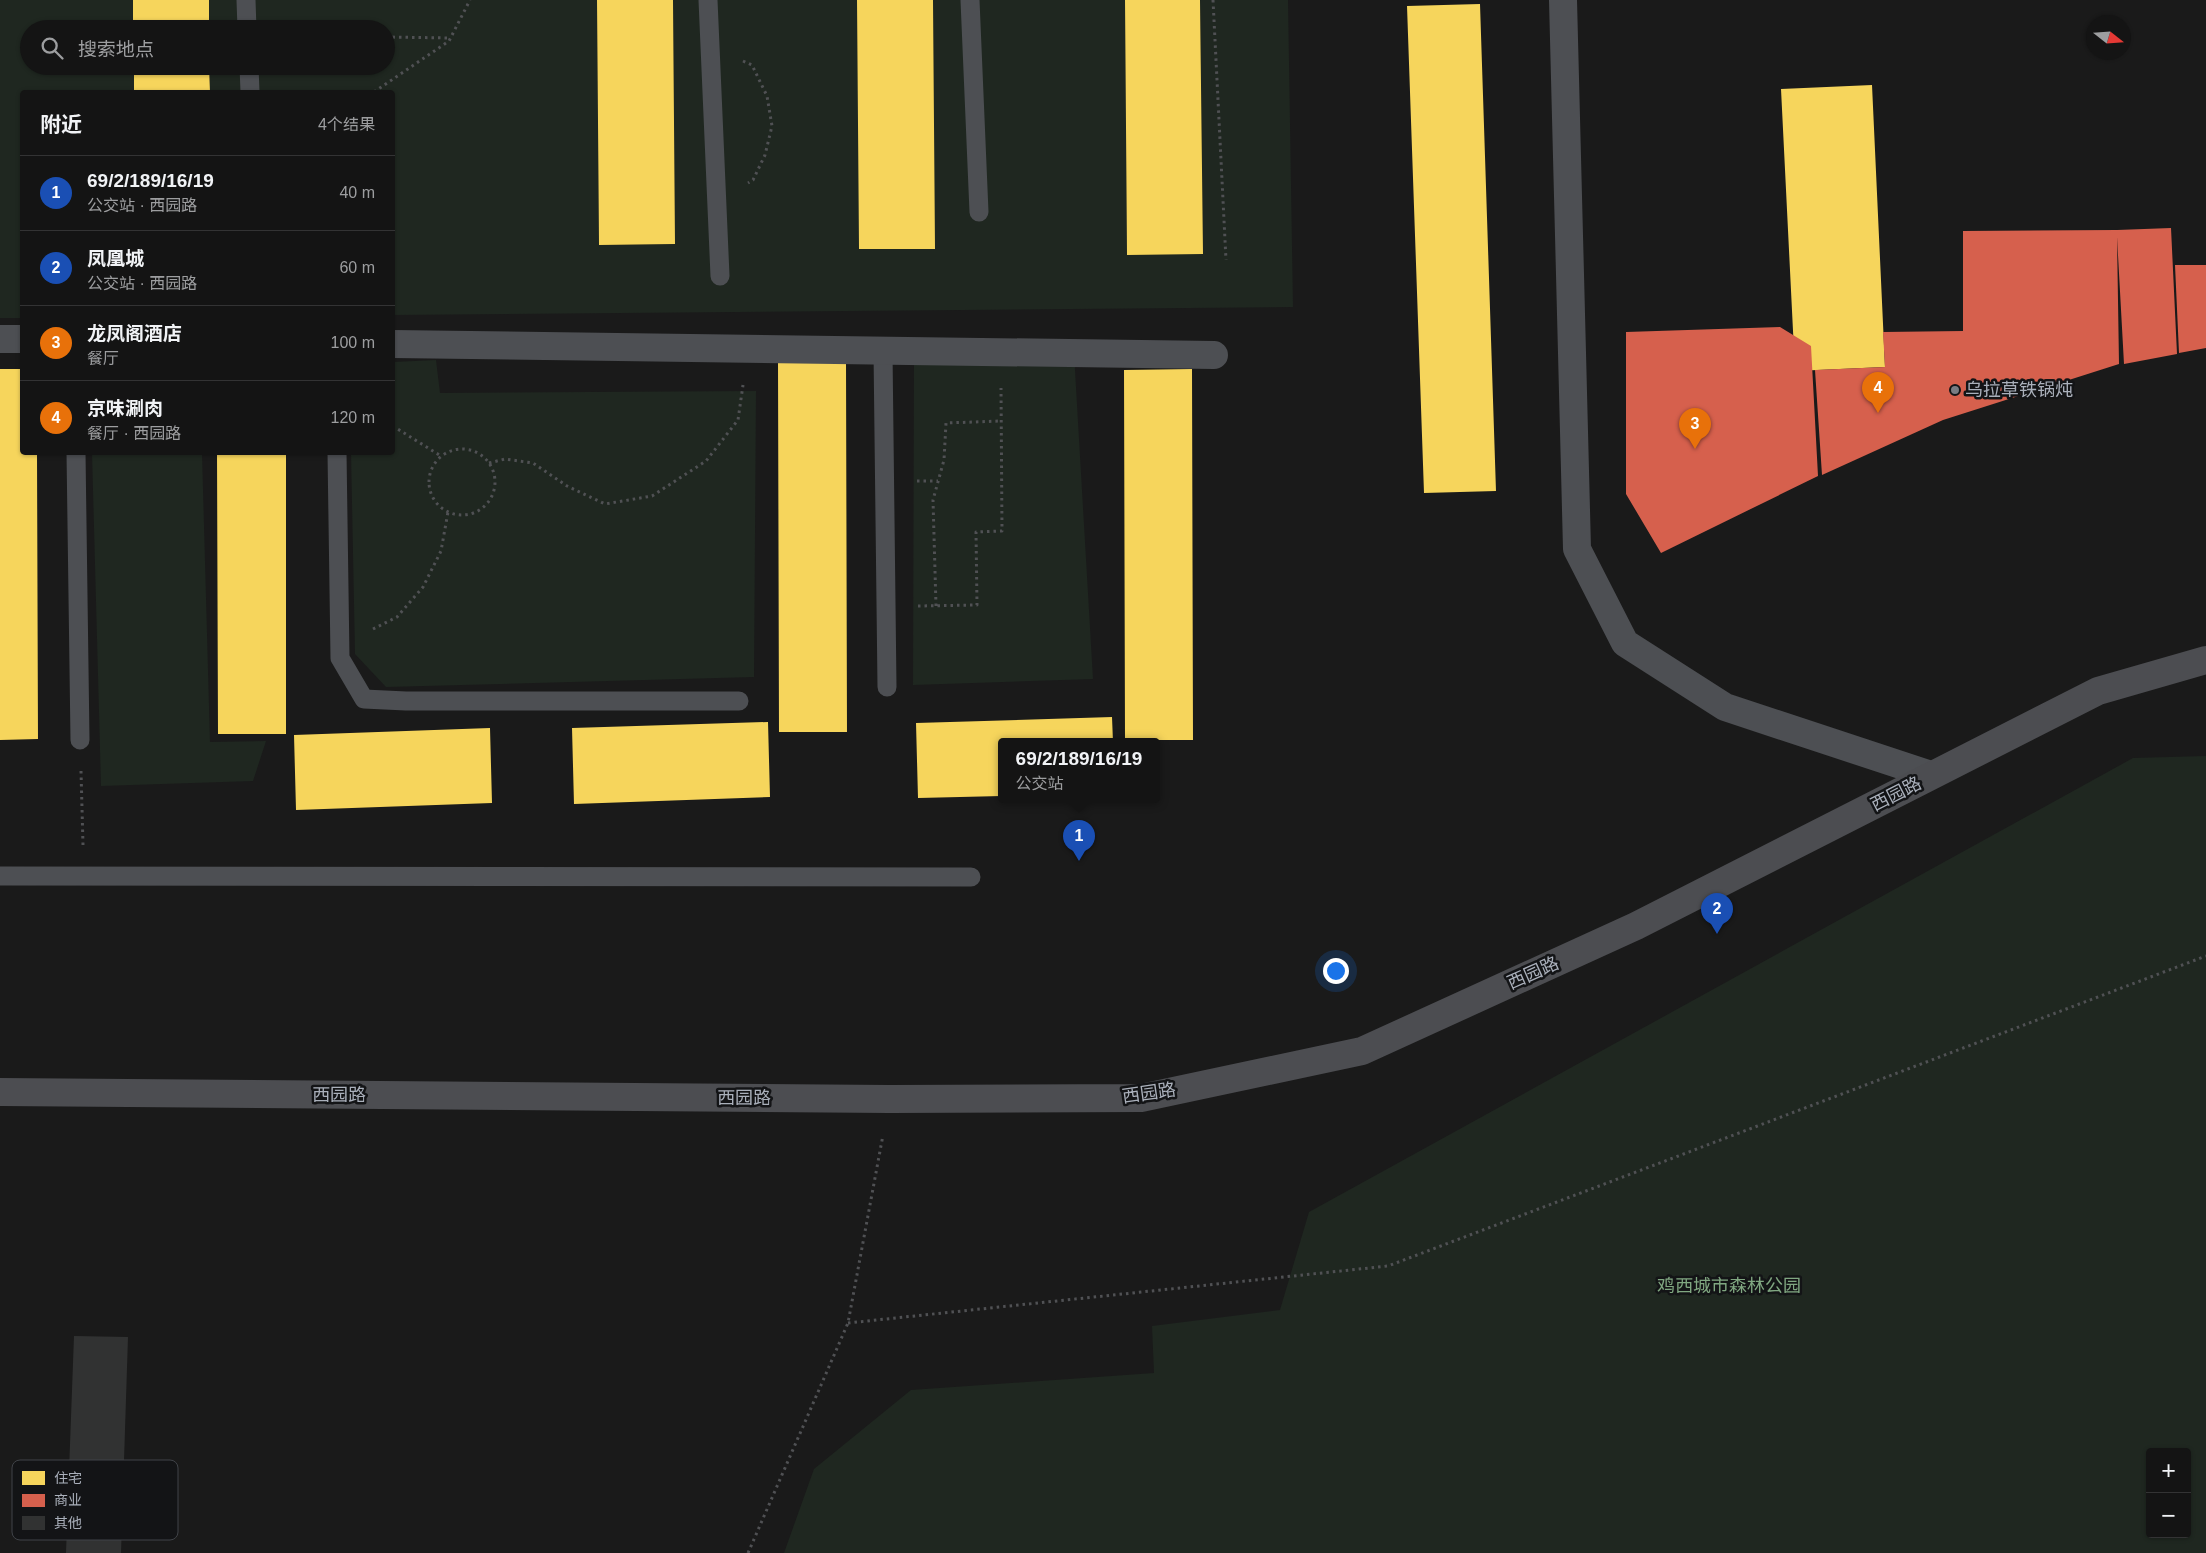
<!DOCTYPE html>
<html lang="zh">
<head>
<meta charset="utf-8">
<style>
	:root { --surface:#141414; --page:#212122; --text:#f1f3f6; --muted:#9d9ea0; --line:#333334; --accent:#0f766e }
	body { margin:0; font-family:Helvetica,"Noto Sans SC",sans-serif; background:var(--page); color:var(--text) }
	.controls { position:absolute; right:15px; bottom:15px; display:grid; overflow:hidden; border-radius:5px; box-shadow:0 1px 4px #0004 }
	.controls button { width:45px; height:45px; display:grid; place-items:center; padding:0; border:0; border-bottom:1px solid var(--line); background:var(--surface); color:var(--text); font:25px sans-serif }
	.compass { position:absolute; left:2086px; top:15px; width:45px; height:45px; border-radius:50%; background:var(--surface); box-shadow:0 1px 4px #0004; rotate:107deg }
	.you { position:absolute; left:1335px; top:970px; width:18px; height:18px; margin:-12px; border:4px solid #fff; border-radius:50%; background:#1a73e8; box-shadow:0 0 0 8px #1a73e833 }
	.badge { display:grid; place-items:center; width:32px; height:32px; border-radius:50%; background:var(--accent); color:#fff; font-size:16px; font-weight:700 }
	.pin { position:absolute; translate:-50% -41px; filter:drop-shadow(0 1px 2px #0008) }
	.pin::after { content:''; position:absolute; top:26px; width:18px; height:15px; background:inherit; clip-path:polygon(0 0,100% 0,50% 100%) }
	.popup { position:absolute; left:998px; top:738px; width:162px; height:65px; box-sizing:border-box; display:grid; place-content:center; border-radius:5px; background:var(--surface); filter:drop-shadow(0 1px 4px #0005); font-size:16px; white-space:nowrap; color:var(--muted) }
	.popup b { font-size:19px; color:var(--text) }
	.popup::after { content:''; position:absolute; left:50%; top:100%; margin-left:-10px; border:10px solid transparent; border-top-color:var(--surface) }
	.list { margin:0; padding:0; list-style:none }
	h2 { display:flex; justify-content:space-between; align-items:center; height:65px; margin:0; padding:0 20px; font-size:21px }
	h2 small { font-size:16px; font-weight:400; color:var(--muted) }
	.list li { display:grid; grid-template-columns:32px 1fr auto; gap:15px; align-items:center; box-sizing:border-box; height:75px; padding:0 20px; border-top:1px solid var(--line) }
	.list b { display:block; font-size:19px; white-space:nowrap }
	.list p { margin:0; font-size:16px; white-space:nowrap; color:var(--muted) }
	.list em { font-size:16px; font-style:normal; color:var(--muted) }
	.icon { flex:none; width:28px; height:28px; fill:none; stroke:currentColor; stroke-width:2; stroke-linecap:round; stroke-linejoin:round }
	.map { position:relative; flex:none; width:2206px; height:1553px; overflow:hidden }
	.search { position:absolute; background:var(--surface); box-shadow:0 1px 4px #0004; left:20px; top:20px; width:375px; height:55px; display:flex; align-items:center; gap:12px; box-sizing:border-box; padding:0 18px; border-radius:28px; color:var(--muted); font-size:19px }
	.panel { position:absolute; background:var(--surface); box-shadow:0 1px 4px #0004; left:20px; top:90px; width:375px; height:365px; border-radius:5px }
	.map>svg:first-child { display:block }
</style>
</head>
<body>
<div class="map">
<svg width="2206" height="1553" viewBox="0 0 2206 1553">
	<rect width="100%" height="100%" fill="#1a1a1a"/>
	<path fill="#1f2720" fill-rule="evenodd" d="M0 0H133V29H29V66H134V92H22V318H0Z
		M209 0H597L599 245 675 244 673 0H857L860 249H934L933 0H1125L1127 254H1203L1200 0H1288L1293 307 393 315 392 92H210L209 66H386V29H209Z
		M914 352 1074 353 1093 679 913 685Z
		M436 360 440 393 756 391 754 677 386 687 355 654 351 453 392 452 393 362Z
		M92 453H202L210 742 266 741 253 781 101 786Z
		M2206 756V1553H784L814 1469 911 1390 1154 1373 1152 1326 1280 1310 1309 1212 2133 758ZM2150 1452H2187V1534H2150Z"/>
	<path fill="#f6d55c" d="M133 0H209V29H133Z
		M597 0H673L675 244 599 245Z
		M857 0H933L935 249H859Z
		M1125 0H1200L1203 254 1127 255Z
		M1480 4 1496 491 1424 493 1407 6Z
		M134 66H209L210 92H134Z
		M1872 85 1885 367 1795 371 1781 89Z
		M846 361 847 732H779L778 362Z
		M0 369H22V452H37L38 739 0 740Z
		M1192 369 1193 740H1125L1124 370Z
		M217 452H286V734H218Z
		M1112 717 1113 742H1002V796L918 798 916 723Z
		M768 722 770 797 574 804 572 728Z
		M490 728 492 803 296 810 294 735Z"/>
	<path fill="#d6604d" d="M2171 228 2177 354 2124 364 2117 237 2119 364 1943 420 1822 475 1815 370 1885 367 1883 332 1963 331V231L2117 230Z
		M2175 265H2206V348L2179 353Z
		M1780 327 1811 346 1818 476 1661 553 1626 494V332Z"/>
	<path fill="#313232" d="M74 1336 128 1337 121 1553H66Z"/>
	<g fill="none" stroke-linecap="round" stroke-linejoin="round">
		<path stroke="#505154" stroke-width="3" stroke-dasharray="2.5 4" stroke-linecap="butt" d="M1213 0 1226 260
			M386 37 450 38
			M743 61 752 65 767 96 772 126 765 155 753 180 748 183
			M374 92 449 41 470 0
			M392 428H396L441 456
			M429 482a33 33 0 1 1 66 0a33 33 0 1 1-66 0Z
			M489 463 505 459 533 463 567 486 605 504 652 496 706 461 738 420 743 385
			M917 481H938
			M918 606 977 605 976 532 1002 531 1001 388
			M936 606 933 500 944 460 946 423 1001 421
			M373 629 397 617 423 587 441 551 448 512
			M81 771 83 845
			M848 1323 1388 1266 2206 956
			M748 1553 848 1323 883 1135"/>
		<path stroke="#4d4f53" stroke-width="19" d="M246 0 247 29
			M708 0 720 276
			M970 0 979 212
			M249 66 250 92
			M883 351 887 687
			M76 452 80 740
			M337 452 340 658 364 699 406 701H739
			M0 876 971 877"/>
		<path stroke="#4d4f53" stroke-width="28" d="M1563 0 1577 549 1625 643 1725 707 1931 775
			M0 339H22
			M392 344 1214 355"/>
		<path stroke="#4c4d51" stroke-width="28" d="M0 1092 890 1099 1141 1098 1362 1051 1636 926 2098 691 2206 660"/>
	</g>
	<circle fill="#787c83" stroke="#131416" stroke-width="2" cx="1955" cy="390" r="5"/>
	<g text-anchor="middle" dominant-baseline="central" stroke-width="5" stroke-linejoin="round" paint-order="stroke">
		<g font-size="18" fill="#aab0bb" stroke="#131416" text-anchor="start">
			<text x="1965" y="390">乌拉草铁锅炖</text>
		</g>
		<g font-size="18" fill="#aab0bb" stroke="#131416">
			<text transform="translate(1896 794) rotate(-27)">西园路</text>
			<text transform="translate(1533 973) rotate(-24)">西园路</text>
			<text transform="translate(1149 1093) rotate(-8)">西园路</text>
			<text x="339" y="1095">西园路</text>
			<text x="744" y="1098">西园路</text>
		</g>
		<g font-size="18" fill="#80a781" stroke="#131416">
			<text x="1729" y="1286">鸡西城市森林公园</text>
		</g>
	</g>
	<rect x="12" y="1460" width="166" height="80" rx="8" fill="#131416" stroke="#404348" stroke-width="1"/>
	<rect x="22" y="1471" width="23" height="14" fill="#f6d55c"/>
	<rect x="22" y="1494" width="23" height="13" fill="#d6604d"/>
	<rect x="22" y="1516" width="23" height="14" fill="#313232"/>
	<g font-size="14" fill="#aab0bb">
		<text x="54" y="1483">住宅</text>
		<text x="54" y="1505">商业</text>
		<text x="54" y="1528">其他</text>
	</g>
</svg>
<div class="controls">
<button>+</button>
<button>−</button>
</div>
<svg class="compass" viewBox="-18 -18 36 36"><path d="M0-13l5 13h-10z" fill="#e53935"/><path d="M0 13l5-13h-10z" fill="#9d9ea0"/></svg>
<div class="you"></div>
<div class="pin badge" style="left:1079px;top:861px;background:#1a4fb4">1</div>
<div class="popup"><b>69/2/189/16/19</b>公交站</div>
<div class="pin badge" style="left:1717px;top:934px;background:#1a4fb4">2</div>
<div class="pin badge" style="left:1695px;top:449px;background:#e8710a">3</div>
<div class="pin badge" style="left:1878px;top:413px;background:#e8710a">4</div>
<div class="search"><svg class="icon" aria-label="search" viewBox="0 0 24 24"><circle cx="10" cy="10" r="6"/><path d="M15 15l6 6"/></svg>搜索地点</div>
<section class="panel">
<h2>附近<small>4个结果</small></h2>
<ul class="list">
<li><span class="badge" style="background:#1a4fb4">1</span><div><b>69/2/189/16/19</b><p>公交站 · 西园路</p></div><em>40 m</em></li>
<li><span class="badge" style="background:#1a4fb4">2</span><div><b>凤凰城</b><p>公交站 · 西园路</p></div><em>60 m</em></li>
<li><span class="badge" style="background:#e8710a">3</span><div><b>龙凤阁酒店</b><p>餐厅</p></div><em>100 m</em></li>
<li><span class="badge" style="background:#e8710a">4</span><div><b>京味涮肉</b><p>餐厅 · 西园路</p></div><em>120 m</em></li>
</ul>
</section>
</div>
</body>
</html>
